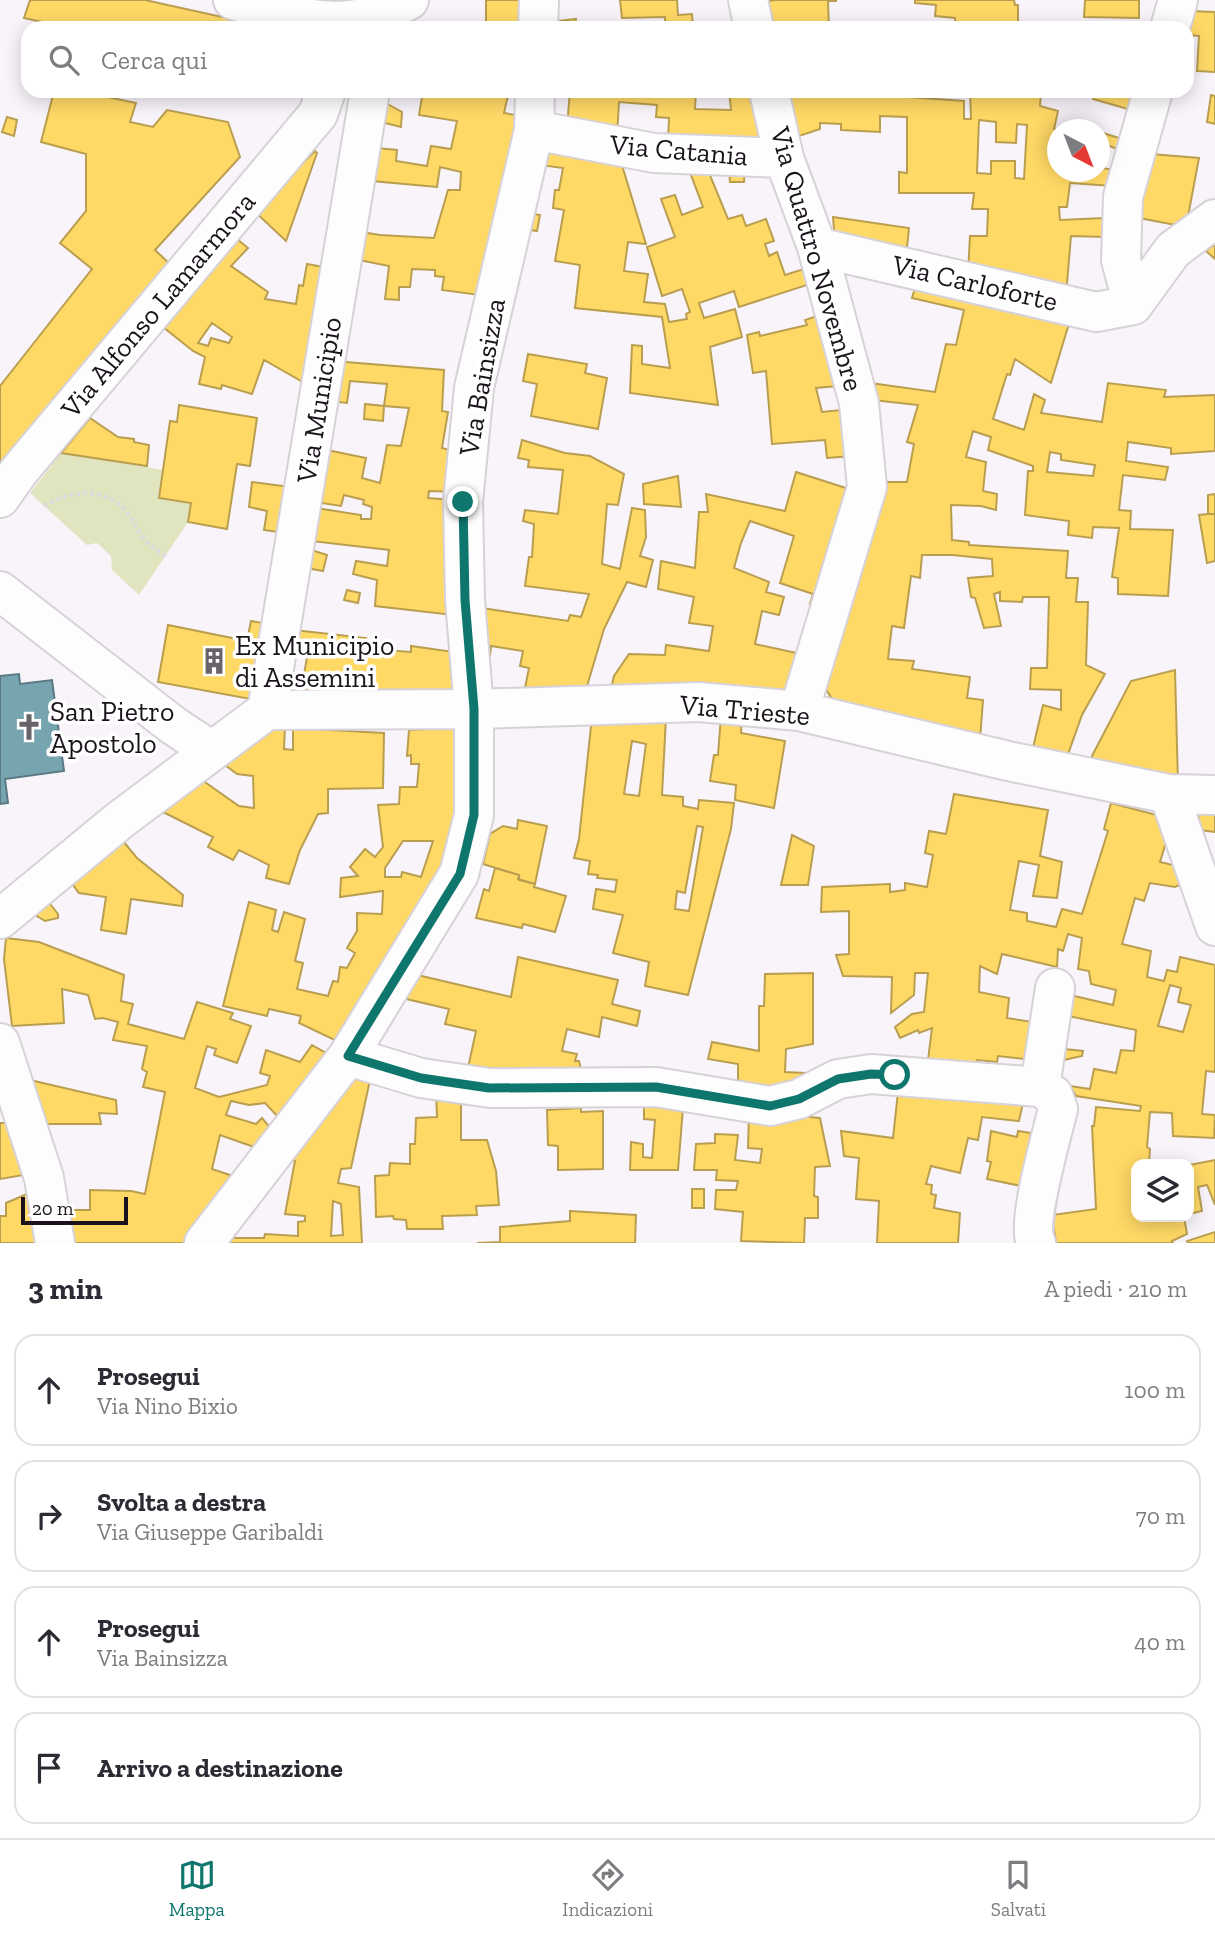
<!DOCTYPE html>
<html lang="it">
<head>
<meta charset="utf-8">
<style>
	:root { --surface:#fff; --page:#f2f2f3; --text:#2b2b33; --muted:#7c7c81; --line:#e1e1e2; --accent:#0f766e }
	body { margin:0; font-family:"Zilla Slab",serif; background:var(--page); color:var(--text) }
	.controls { position:absolute; right:21px; bottom:21px; display:grid; overflow:hidden; border-radius:14px; box-shadow:0 4px 18px #0003 }
	.controls button { width:63px; height:63px; display:grid; place-items:center; padding:0; border:0; border-bottom:2px solid var(--line); background:var(--surface); color:var(--text); font:35px sans-serif }
	.compass { position:absolute; left:1047px; top:119px; width:63px; height:63px; border-radius:50%; background:var(--surface); box-shadow:0 4px 18px #0003; rotate:138deg }
	.scale { position:absolute; left:21px; bottom:18px; width:107px; box-sizing:border-box; padding-left:7px; border:4px solid #1a131b; border-top:0; font-size:19px; line-height:24px; white-space:nowrap; color:#1a131b; -webkit-text-stroke:5px #fff; paint-order:stroke }
	.stop { position:absolute; width:21px; height:21px; margin:-16px; border:5px solid #0f766e; border-radius:50%; background:#fff }
	.stop.end { background:#0f766e; border-color:#fff; box-shadow:0 2px 7px #0008 }
	.list { margin:0; padding:0; list-style:none }
	h2 { display:flex; justify-content:space-between; align-items:center; height:91px; margin:0; padding:0 28px; font-size:30px }
	h2 small { font-size:23px; font-weight:400; color:var(--muted) }
	.list li { display:grid; grid-template-columns:46px 1fr auto; gap:21px; align-items:center; box-sizing:border-box; height:112px; margin:0 14px 14px; padding:0 14px; border:2px solid var(--line); border-radius:21px }
	.list b { display:block; font-size:26px; white-space:nowrap }
	.list p { margin:0; font-size:23px; white-space:nowrap; color:var(--muted) }
	.list em { font-size:23px; font-style:normal; color:var(--muted) }
	.icon { flex:none; width:38px; height:38px; fill:none; stroke:currentColor; stroke-width:2; stroke-linecap:round; stroke-linejoin:round }
	.map { position:relative; flex:none; width:1215px; height:1243px; overflow:hidden }
	.search { position:absolute; background:var(--surface); box-shadow:0 4px 18px #0003; left:21px; right:21px; top:21px; height:77px; display:flex; align-items:center; gap:18px; box-sizing:border-box; padding:0 24px; border-radius:21px; color:var(--muted); font-size:26px }
	.sheet { height:595px; background:var(--surface) }
	nav { display:flex; justify-content:space-around; align-items:center; box-sizing:border-box; height:98px; border-top:2px solid var(--line); background:var(--surface); font-size:19px; color:var(--muted) }
	nav a { display:grid; justify-items:center; gap:4px }
	nav .on { color:var(--accent) }
	.map>svg:first-child { display:block }
</style>
</head>
<body>
<div class="map">
<svg width="1215" height="1243" viewBox="0 0 1215 1243">
	<rect width="100%" height="100%" fill="#f9f4fa"/>
	<path fill="#e0e5c0" d="M61 453 163 470 159 498 191 503 188 522 139 595 112 570 111 556 97 543 87 545 30 493Z"/>
	<path fill="#ffd966" stroke="#ba9e50" stroke-width="2" fill-rule="evenodd" d="M30 0H145L245 22 244 28H69L24 18Z
		M486 0H520V28H486Z
		M620 0H677L678 15 692 14 693 28H665V17L622 18Z
		M776 0H836V1H828L829 28H774L768 1Z
		M915 0H1014L1015 5H1018V24H1042V28H955V18L935 16 936 5 915 3Z
		M1085 0H1139V18L1084 17Z
		M1190 11 1215 12V72L1197 71 1199 36 1187 35Z
		M576 19 575 28H558L559 21Z
		M54 91H79L136 103 130 122 153 127 167 110 228 122 240 157 155 250 172 266 0 476V386L92 269 60 243 86 211V154L41 142Z
		M423 91H509L504 113 521 116 479 295 442 290 444 277 435 276V270L412 269 410 287H399V300L385 299 389 266 354 259 361 232 380 235 434 238 448 190H460L461 172 440 167 437 187 372 181 377 148 397 150 396 161 427 166 431 146 451 149 457 121 419 115Z
		M570 91H696L695 109 731 110 729 91H756L765 146 668 143 669 118 656 117 657 105 619 102 617 135 567 127Z
		M833 91 896 92 895 96 964 101V119H971L970 91H1041L1040 106 1058 111 1054 129 1058 130V172H1100V168L1118 170 1113 186 1070 183 1067 207H1059L1060 220 1104 218 1105 237 1071 236 1066 295 968 273 970 236H987L988 209H972L974 193H899V172L907 173V117L880 116V132L841 130V124L820 123V129L796 137 783 92 833 96ZM979 120 996 122V142L1016 143 1017 124 1027 125 1024 179 1015 178V161H991V174L977 173Z
		M1095 91H1141L1135 111 1093 99Z
		M1211 95 1215 96V124L1207 122Z
		M384 102 402 112 401 127 381 122Z
		M7 117 17 120 14 136 2 132Z
		M1077 124 1093 130H1075Z
		M1100 132 1128 141 1124 152 1100 142Z
		M315 151 317 153 286 241 254 211Z
		M543 151 621 162 646 244 628 242 624 271 648 274 644 302 665 304 669 322 687 319 686 314 690 312 682 289 662 296 647 247 675 237 661 199 675 195 682 215 703 207 688 167 707 168 728 219 742 215 746 226 766 219 774 241 765 244 769 256 777 252 785 275 804 269 810 284 739 307 734 291 699 303 704 318 735 309 742 337 710 347 718 405 630 393 632 345 642 346V364L670 368 662 317 575 308 580 265 555 261 564 210 553 208 555 190H559L563 168 540 165Z
		M1151 154 1199 158 1186 227 1134 217Z
		M745 167 744 182H730L729 168Z
		M528 213 540 215 537 231 524 229Z
		M833 217 909 228 906 256 835 241Z
		M231 234 248 248 231 266 268 292 265 299 296 304 299 285 303 286 307 264 329 268 308 385 264 360 252 394 222 385 221 389 199 384 205 357 193 351 158 323ZM212 323 232 337 229 343 211 338 208 346 198 343Z
		M1215 244V259L1206 251Z
		M918 278 1071 317 1051 383 1015 359 1010 375 1007 374 993 419 1024 430 1034 394 1045 400 1041 413 1102 422 1108 383 1166 390 1164 397 1215 395V451L1171 454V448L1128 442 1126 461 1168 467 1165 480 1123 475 1119 510 1131 511 1130 529 1173 530 1168 596 1118 594V578L1112 577 1119 528 1093 527 1092 538 1068 535 1069 521 1025 515 1028 471H1033V466L988 450 991 437 973 431 966 457 986 462 983 491 997 494 996 510 981 506 951 505 952 540 969 542V545L1068 551 1066 578H1078L1076 602H1088L1086 665 1105 674 1082 715 1067 757 1033 748 1043 705 1061 710V690L1030 689 1031 668H1047L1049 597H1023L1022 602 1000 601V592L994 594 1001 626 984 628 975 598 971 597 968 578 993 576 992 559 952 555H922L920 578 911 576 904 628 892 626 888 659 914 661 912 669 970 677 967 698 983 700 980 740 836 705 820 680 880 482H907L914 444 907 442 918 405 873 400 870 383 935 392 946 344 956 345 964 310 912 298ZM1050 452 1061 454V460L1095 465 1093 476 1047 472Z
		M820 315 837 386 816 388 822 412 841 410 852 456 827 458 825 440 772 444 766 371 753 373 747 335 759 332 760 336 807 325 805 320Z
		M528 354 587 364 585 373 607 378 598 429 531 416 537 384 523 381Z
		M333 361 444 370 442 411 448 412 442 448 458 452 454 492 429 491 428 498 453 500V615L375 606 377 580 353 574 356 561 387 566 389 550 311 541 316 508 361 515V519H371L372 507 363 504 364 500 344 495 341 506 315 502 322 449 366 458 362 478 380 483 387 445 401 446 409 408 384 406 387 384 350 381 347 403 329 401Z
		M365 404 384 406 383 421 364 419Z
		M179 405 257 418 250 466 237 464 227 529 188 522 191 503 159 498 170 421 177 422Z
		M90 418 118 437 134 439V442L149 445 147 466 61 453Z
		M522 440 565 453 590 456 624 474 618 505 607 504 602 564 620 569 632 508 645 510 646 537 640 556 653 560 646 587 627 582 604 629 582 703 523 698 529 668 520 666 523 651 491 646 490 656 475 653V607L568 621 570 615 581 617 589 594 525 586 529 557H532L534 524 523 521 525 510 558 514 563 470 528 467 529 460 518 458Z
		M796 472 852 490 820 607 810 604 813 594 780 583 794 536 750 521 741 543 734 568 769 582 766 592 784 597 779 615 762 611 755 644 801 654 782 701 609 697 614 676 629 654 665 655 666 645 709 651 713 626 689 623 694 597 658 589 661 561 695 568 699 512H708L706 494 785 511Z
		M678 476 681 507 644 504 643 484Z
		M252 482 291 487 286 533 264 530 267 511 249 507Z
		M1215 494V514H1208V495Z
		M1208 514H1215V561L1207 563 1199 515Z
		M308 549 327 555 323 571 306 568Z
		M347 590 360 593 358 603 344 600Z
		M251 621 274 625 256 700 158 682 168 625 247 641Z
		M294 630 366 638 362 656 383 657 384 650 411 652V646L454 652 453 700 283 698 286 678 303 680 308 652 291 650Z
		M1175 670 1178 784 1093 761 1092 756 1131 681Z
		M742 715 741 733 785 741 774 808 735 800 736 785 710 781 714 755H718L721 716Z
		M592 717H666L662 795 683 797V806L698 809 699 800 734 803 731 829 688 995 645 986 649 962 613 953 623 915 593 909 596 889 615 892 617 880 597 878 598 875 588 874 590 861 574 858 579 839ZM632 741 646 744 639 796 624 794ZM697 826 703 827 689 911 675 909 677 891 685 893Z
		M263 726H285L284 749 293 750V728L384 733 383 788 328 789V813L318 814 300 850 289 884 266 878 269 865 239 850 233 860 208 847 213 837 159 810 199 778 239 806 254 808 253 776 237 774 221 762Z
		M464 727 450 866 343 1044 299 1023 301 1016 269 1009 267 1016 223 1006 249 902 276 910 272 930 278 932 284 912 305 919 295 961 303 963 297 989 328 996 333 981 338 982 340 967 347 968 355 953 347 948 357 931V913L382 914 383 891 340 897 341 878 358 876 350 867 365 849 375 857 383 847 378 805 399 804 400 787H417L419 764H411V755L407 756 409 730ZM403 841H433L421 877 402 872 401 877H385V868Z
		M954 794 1048 810 1040 856 1062 862 1057 898 1033 896 1039 865 1019 861 1010 910 1027 913V921L1056 927 1062 909 1082 914 1108 831 1104 829 1111 803 1168 818 1167 839 1160 862 1190 869 1193 879 1175 887 1150 883 1144 901 1135 898 1122 944 1151 951 1147 977 1164 981 1167 970 1177 972 1180 957 1215 965V1072L1206 1071 1202 1114 1215 1115 1214 1138 1173 1136 1172 1113 1150 1112 1147 1147 1150 1149 1149 1163 1161 1162V1164H1136V1217H1184L1187 1234 1172 1241 1173 1243H1056L1052 1215 1096 1209 1092 1126H1094L1096 1107 1140 1111 1141 1106 1076 1096 1070 1086 1090 1089 1094 1069 1116 1073 1121 1050 1134 1051 1136 1030 1068 1016 1070 995 1113 1005 1116 990 1091 984 1089 971 1078 969 1082 938 1068 934 1063 951 1058 949 1057 967 1002 954 997 974 980 966 979 992 1009 998 1007 1018 1039 1023 1033 1060 998 1056 997 1062 977 1060 976 1071 927 1068 932 1028 919 1033 918 1030 900 1038 895 1027 912 1014 924 1012 928 973H915L914 995 891 1013 892 977 843 976 836 955 849 954V911L821 912 822 887 890 884V892L905 890V883L927 887 933 855 925 853 929 831 946 834ZM1170 985 1181 988 1178 1002 1191 1005 1183 1032 1158 1026Z
		M1215 812V832L1200 830 1198 813Z
		M518 820 547 826 535 884 519 880V875L483 864 490 834 503 826 517 829Z
		M792 835 814 846 808 885H781Z
		M123 841 137 858 183 895 182 906 131 899 126 934 101 930 106 897 79 893 70 881Z
		M495 868 519 875 518 879 535 884 534 887 566 896 555 932 523 924 522 928 476 918 484 889 489 891Z
		M47 900 58 914V918L45 921 32 913Z
		M6 938 39 942 124 975 121 1001 133 1004 128 1024 184 1039 197 1002 233 1013 230 1019 251 1026 237 1063 214 1055 216 1049 207 1046 195 1088 219 1097 267 1085 270 1076 260 1073 266 1050 300 1062 312 1045 333 1057 281 1120 265 1103 249 1105 231 1101 226 1115 256 1124 262 1118 272 1130 257 1148 220 1135 212 1169 239 1178 193 1243H69L64 1210H90V1190L131 1191 145 1194 165 1092 143 1087 147 1072 142 1069 147 1046 113 1040 118 1022 103 1018 95 1019 88 995 62 989 64 1023 12 1026 4 959Z
		M518 957 618 980 612 1004 640 1011 637 1026 602 1017 599 1037 567 1029 562 1051 577 1054 575 1061H579L582 1073 468 1068 476 1031 445 1024 449 1009 398 997 413 974 511 997Z
		M813 973V1044L786 1049 785 1072 805 1073V1084L738 1093V1064L708 1059 712 1042 759 1051V1006H764L765 974Z
		M1064 1049 1083 1051 1082 1056 1064 1060Z
		M343 1074 370 1080 351 1168 341 1169 338 1183 359 1187 362 1243H220L224 1238H264L265 1234 298 1236V1222L305 1221V1216L285 1214 295 1161 281 1158ZM333 1201 341 1204 343 1235 331 1236Z
		M30 1080 116 1100 117 1114 99 1113 101 1124H44Z
		M436 1092 461 1097V1140H487L496 1171 499 1205 476 1206 477 1215 442 1216 443 1229H407L406 1220 394 1219 393 1216 376 1217 375 1176 389 1175 390 1163 410 1164V1144H415L416 1118 437 1117Z
		M898 1092 1023 1103 1019 1121 982 1117 978 1140 968 1138 960 1173 931 1166 926 1184 932 1185 931 1194 936 1195 934 1208 960 1213 958 1243H877L879 1201 856 1199 859 1158 844 1156 841 1131 893 1138Z
		M644 1100 683 1108 678 1170H630L631 1142 643 1144V1157L652 1158 655 1120 644 1119Z
		M581 1108V1112L603 1111V1169L558 1170V1146L548 1145 547 1110Z
		M749 1112 820 1118 830 1166 815 1167 814 1196 818 1197V1218H805L804 1243 741 1241 743 1212 715 1209 716 1190H736L738 1181 716 1180 717 1170H694L696 1144 715 1143V1134L738 1135 735 1160 760 1163 762 1149 748 1148Z
		M0 1123H16L29 1174 0 1179Z
		M991 1131 1017 1137 1018 1131 1031 1133 1027 1156 1026 1187 987 1179 991 1162 987 1161Z
		M1215 1160V1205L1207 1185 1198 1187 1202 1211 1189 1214V1165Z
		M692 1189H704V1208H692Z
		M34 1191 44 1243H0V1216H6V1203Z
		M570 1211 636 1215 635 1243H477L500 1242V1227L570 1221Z
		M1215 1232V1243H1188L1187 1241Z"/>
	<path fill="#76a5af" stroke="#5a7983" stroke-width="2" d="M19 674 20 684 52 680 64 771 5 779 8 803 0 804V676Z"/>
	<g fill="none" stroke-linecap="round" stroke-linejoin="round">
		<defs>
			<path id="street" d="M748 0 754 28
				M538 28 539 0
				M1170 28 1178 0
				M769 91 784 158 817 247 859 403 867 487 799 711
				M534 130 654 153 784 158
				M817 247 1096 312 1133 305 1173 250 1215 219
				M1133 305 1121 260 1123 197 1153 91
				M0 498 19 471 318 114 326 91
				M0 591 174 726 212 751
				M267 710 474 709 699 702 799 711 1008 761 1169 794 1215 795
				M267 710 370 91
				M1169 794 1215 926
				M0 919 120 820 267 710
				M0 1043 44 1178 55 1243
				M348 1056 421 1078 490 1088 656 1087 770 1106 799 1099 838 1079 871 1074 1040 1087 1053 1095 1058 1109C1052 1134 1026 1224 1036 1243
				M1040 1087 1055 988
				M204 1243 348 1056 459 874 474 815V709L465 600 463 502 474 388 534 130 535 91"/>
			<path id="secondary" d="M233 0C300 17 344 37 409 0"/>
		</defs>
		<use href="#street" stroke="#d7d1d8" stroke-width="42"/>
		<use href="#secondary" stroke="#d7d1d8" stroke-width="42"/>
		<path stroke="#dcdadd" stroke-width="4.5" stroke-dasharray="3.5 3.5" stroke-linecap="butt" d="M44 506C70 490 103 486 126 511 133 519 137 530 144 539 150 546 159 551 166 557"/>
		<use href="#street" stroke="#fefdfe" stroke-width="38"/>
		<use href="#secondary" stroke="#fefdfe" stroke-width="38"/>
	</g>
	<g fill="none" stroke-linecap="round" stroke-linejoin="round">
		<path stroke="#0f766e" stroke-width="9" d="M463 502 465 600 474 709V815L460 874 348 1056 421 1078 489 1088 656 1087 770 1106 799 1099 838 1079 871 1074 895 1075"/>
	</g>
	<defs>
		<symbol id="building-bare" viewBox="-9 -9 18 18"><path d="M-4-6H4V6H1V3H-1V6H-4ZM-2.5-4.3h1.7v1.8h-1.7ZM.8-4.3h1.7v1.8H.8ZM-2.5-1h1.7V.8h-1.7ZM.8-1h1.7V.8H.8Z" fill="#686269" stroke="#fff" stroke-width="2.5" paint-order="stroke"/></symbol>
		<symbol id="church-bare" viewBox="-9 -9 18 18"><path d="M-1.2-6h2.4v3.5h3.3v2.4h-3.3V6h-2.4V-.1h-3.3v-2.4h3.3Z" fill="#686269" stroke="#fff" stroke-width="2.5" paint-order="stroke"/></symbol>
	</defs>
	<g fill-rule="evenodd">
		<use href="#building-bare" x="195" y="642" width="38" height="38"/>
		<use href="#church-bare" x="10" y="708" width="38" height="38"/>
	</g>
	<g text-anchor="middle" dominant-baseline="central" stroke-width="7" stroke-linejoin="round" paint-order="stroke">
		<g font-size="28" fill="#1a131b" stroke="#fff">
			<text transform="translate(679 150) rotate(5)">Via Catania</text>
			<text transform="translate(817 259) rotate(74)">Via Quattro Novembre</text>
			<text transform="translate(975 283) rotate(13)">Via Carloforte</text>
			<text transform="translate(158 305) rotate(-50)">Via Alfonso Lamarmora</text>
			<text transform="translate(482 377) rotate(-80)">Via Bainsizza</text>
			<text transform="translate(319 400) rotate(-81)">Via Municipio</text>
			<text transform="translate(745 710) rotate(5)">Via Trieste</text>
		</g>
		<g font-size="28" fill="#1a131b" stroke="#fff" text-anchor="start">
			<text x="235" y="645">Ex Municipio<tspan x="235" dy="32">di Assemini</tspan></text>
			<text x="50" y="711">San Pietro<tspan x="50" dy="32">Apostolo</tspan></text>
		</g>
	</g>
</svg>
<div class="controls">
<button><svg class="icon" aria-label="layers" viewBox="0 0 24 24"><path d="M12 4l9 5-9 5-9-5zM3 14l9 5 9-5"/></svg></button>
</div>
<svg class="compass" viewBox="-18 -18 36 36"><path d="M0-13l5 13h-10z" fill="#e53935"/><path d="M0 13l5-13h-10z" fill="#7c7c81"/></svg>
<div class="scale">20 m</div>
<div class="stop" style="left:895px;top:1075px"></div>
<div class="stop end" style="left:463px;top:502px"></div>
<div class="search"><svg class="icon" aria-label="search" viewBox="0 0 24 24"><circle cx="10" cy="10" r="6"/><path d="M15 15l6 6"/></svg>Cerca qui</div>
</div>
<section class="sheet">
<h2>3 min<small>A piedi · 210 m</small></h2>
<ul class="list">
<li><svg class="icon" aria-label="ahead" viewBox="0 0 24 24"><path d="M12 20V5M6 11l6-6 6 6"/></svg><div><b>Prosegui</b><p>Via Nino Bixio</p></div><em>100 m</em></li>
<li><svg class="icon" aria-label="right" viewBox="0 0 24 24"><path d="M7 20v-9h11M14 6l5 5-5 5"/></svg><div><b>Svolta a destra</b><p>Via Giuseppe Garibaldi</p></div><em>70 m</em></li>
<li><svg class="icon" aria-label="ahead" viewBox="0 0 24 24"><path d="M12 20V5M6 11l6-6 6 6"/></svg><div><b>Prosegui</b><p>Via Bainsizza</p></div><em>40 m</em></li>
<li><svg class="icon" aria-label="arrive" viewBox="0 0 24 24"><path d="M6 21V4h12l-3 4 3 4H6"/></svg><div><b>Arrivo a destinazione</b></div></li>
</ul>
</section>
<nav>
<a class="on"><svg class="icon" aria-label="map" viewBox="0 0 24 24"><path d="M3 6l6-2 6 2 6-2v14l-6 2-6-2-6 2zM9 4v14M15 6v14"/></svg>Mappa</a>
<a><svg class="icon" aria-label="directions" viewBox="0 0 24 24"><path d="M12 3l9 9-9 9-9-9zM9 14v-3h6M13 9l2 2-2 2"/></svg>Indicazioni</a>
<a><svg class="icon" aria-label="saved" viewBox="0 0 24 24"><path d="M7 4h10v16l-5-4-5 4z"/></svg>Salvati</a>
</nav>
</body>
</html>
